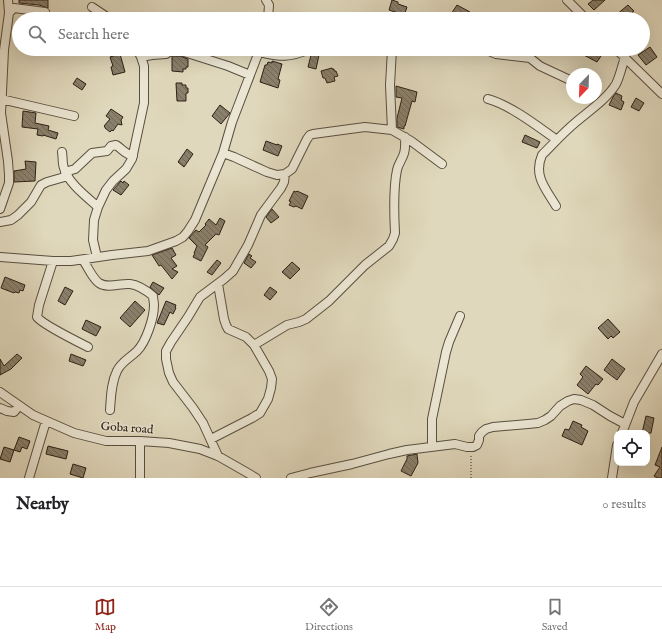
<!DOCTYPE html>
<html lang="en">
<head>
<meta charset="utf-8">
<style>
	:root { --surface:#fff; --page:#f6f6f6; --text:#202124; --muted:#757577; --line:#e0e0e0; --accent:#8f2418 }
	body { margin:0; font-family:"IM FELL English",serif; background:var(--page); color:var(--text) }
	.controls { position:absolute; right:12px; bottom:12px; display:grid; overflow:hidden; border-radius:8px; box-shadow:0 4px 16px #0002 }
	.controls button { width:36px; height:36px; display:grid; place-items:center; padding:0; border:0; border-bottom:1px solid var(--line); background:var(--surface); color:var(--text); font:20px sans-serif }
	.compass { position:absolute; left:566px; top:68px; width:36px; height:36px; border-radius:50%; background:var(--surface); box-shadow:0 4px 16px #0002; rotate:203deg }
	.list { margin:0; padding:0; list-style:none }
	h2 { display:flex; justify-content:space-between; align-items:center; height:52px; margin:0; padding:0 16px; font-size:17px }
	h2 small { font-size:13px; font-weight:400; color:var(--muted) }
	.icon { flex:none; width:22px; height:22px; fill:none; stroke:currentColor; stroke-width:2; stroke-linecap:round; stroke-linejoin:round }
	.map { position:relative; flex:none; width:662px; height:478px; overflow:hidden }
	.search { position:absolute; background:var(--surface); box-shadow:0 4px 16px #0002; left:12px; right:12px; top:12px; height:44px; display:flex; align-items:center; gap:10px; box-sizing:border-box; padding:0 14px; border-radius:22px; color:var(--muted); font-size:15px }
	.sheet { height:108px; background:var(--surface) }
	nav { display:flex; justify-content:space-around; align-items:center; box-sizing:border-box; height:56px; border-top:1px solid var(--line); background:var(--surface); font-size:11px; color:var(--muted) }
	nav a { display:grid; justify-items:center; gap:2px }
	nav .on { color:var(--accent) }
	.map>svg:first-child { display:block }
</style>
</head>
<body>
<div class="map">
<svg width="662" height="478" viewBox="0 0 662 478">
	<defs>
		<pattern id="building-back-hatch" width="6" height="6" patternUnits="userSpaceOnUse"><rect width="6" height="6" fill="#8a806c"/><path d="M-1 5l2 2M0 0l6 6M5-1l2 2" fill="none" stroke="#716858"/></pattern>
	</defs>
	<rect width="100%" height="100%" fill="#e0d8bc"/>
	<filter id="stains"><feTurbulence type="fractalNoise" baseFrequency=".005" numOctaves="4"/><feColorMatrix values="0 0 0 0 .2 0 0 0 0 .09 0 0 0 0 .02 0 0 0 .5 -.17"/></filter>
	<radialGradient id="worn" r=".72"><stop offset=".6" stop-color="#630" stop-opacity="0"/><stop offset="1" stop-color="#630" stop-opacity=".3"/></radialGradient>
	<path fill="url(#building-back-hatch)" stroke="#2c2116" d="M19 0H48V8L39 5 19 3Z
		M392 0 398 2V4L407 7 405 13H402L401 14 389 10Z
		M593 0H605L594 10 588 4Z
		M457 5 470 12 466 19H458L451 14Z
		M628 5 634 11 632 12 635 16 631 19H619L616 15Z
		M650 47 657 57 646 65 638 55Z
		M582 49H595L603 53 597 62 580 53Z
		M120 54 125 72 113 75 111 67 113 66 110 57Z
		M313 54 319 55 316 69 308 67 311 55Z
		M172 56H180L188 59V67H186V69H183V72L172 71Z
		M272 61 282 64 278 79 280 80 278 88 260 82 265 65H267L268 62 272 63Z
		M332 68V69H334V71H336L338 76 334 77 335 81 327 83 325 78H323L321 71Z
		M77 78 86 84 82 90 73 84Z
		M176 83H182V85H186V88H188V93H186V101H177Z
		M396 86 417 92 415 102 412 101 405 126H404V129L397 127V118L402 98 396 97Z
		M616 93 622 96 621 100 624 102 621 110 609 105 613 97Z
		M636 98 644 103 639 111 631 107Z
		M220 105 230 113 221 124 212 116Z
		M111 109 123 117 121 120 122 125 118 124 113 131 112 130 110 132 105 128V127L104 126 110 119 106 116Z
		M23 111 36 113 35 123 49 126 48 130 58 133 56 139 43 135V136L37 135 38 129 22 127Z
		M525 135 540 142 537 148 522 142Z
		M266 141 277 145V144L282 146 278 156 263 150Z
		M187 149 193 154 184 167 178 162Z
		M25 161 36 162 35 181 14 182V171L26 169Z
		M121 181 123 183 124 181 129 185 121 195 113 190Z
		M294 191 296 192 297 191 308 196 302 209 296 206 294 207 289 205 291 202 289 201Z
		M272 209 279 217 271 223 266 217Z
		M220 218 225 221 219 235 216 234 205 245 208 247 201 261 193 257 195 253H194L197 246 189 238 196 230 199 232 206 225 205 224 209 219 216 225Z
		M172 248 176 255 171 258 177 266 172 269 178 272 172 279 161 265 159 266 152 255Z
		M249 254 252 256 250 258 256 262 251 268 244 263Z
		M217 260 221 263 212 275 207 272Z
		M292 262 300 269 290 279 282 272Z
		M5 277 25 285 23 291 20 290 19 293 15 292 14 293 1 288Z
		M153 282 164 288 159 295 150 287Z
		M65 287 73 291 65 305 58 301Z
		M270 287 277 292 270 300 264 295Z
		M135 301 145 310 130 327 120 318Z
		M166 301 176 305 175 308H176L173 314 170 312 164 325 157 323Z
		M608 319 620 332 613 338 611 336 608 339 598 328Z
		M86 320 101 327 96 336 82 329Z
		M17 354 22 358 11 369 0 375V359L4 366Z
		M71 354 86 360 83 366 69 361Z
		M612 359 625 369 617 380 604 370Z
		M586 366 603 379 598 385 596 384 588 394 577 385 583 377 580 374Z
		M646 416 654 418 651 433H642Z
		M573 421 582 425 581 427 588 431 582 445 562 436 565 429 569 430Z
		M19 437 30 441 27 449 22 447 20 452 14 450Z
		M48 446 68 451 66 459 46 454Z
		M4 447 14 450 10 462 0 459Z
		M662 447V478H657L654 476 660 467 655 465Z
		M417 454 418 463 411 476 401 471 407 459V456Z
		M73 464 86 468 83 478 70 474Z"/>
	<g fill="none" stroke-linecap="round" stroke-linejoin="round">
		<defs>
			<path id="minor" d="M8 0 9 13
				M266 0 269 5 268 19
				M567 0 586 19
				M92 7 110 19
				M488 49 489 51 496 54 530 58 540 66 572 81
				M616 49 662 94
				M259 52C281 57 289 58 310 49
				M141 57 152 55 166 54 172 50 181 51 228 66 250 75
				M1 99 74 116
				M488 99C512 106 537 126 557 140
				M392 130 390 85 392 49
				M62 152C63 157 62 163 64 168 68 183 87 197 98 207
				M223 153 234 157 267 172 277 175 285 174 292 169 307 139 310 135 313 134 365 127 392 130 411 141 442 164
				M65 172 75 169 92 153 107 151 111 146 116 145C122 149 125 154 133 156
				M556 206C546 189 533 176 542 155 553 144 564 132 576 122 589 111 607 99 616 84 620 76 622 66 625 57
				M0 209 9 183V175L8 161 1 113 4 50 9 13 14 8 45 12
				M0 222 11 220 18 215 31 202 41 185 47 182 68 176
				M0 257 53 261H71L112 255 148 251 176 241 183 237 188 231 195 220 223 153 232 122 260 49
				M97 257 93 240 94 220 98 207 106 190 113 181 126 169 132 159 144 103V66L141 57 137 49
				M83 260C88 267 92 278 99 283 108 289 120 283 130 284 138 285 147 291 153 296 153 299 154 302 154 305 154 318 146 342 137 351 130 358 121 362 117 371 111 383 111 397 110 410
				M53 261 39 305 37 317C42 324 78 342 88 347
				M254 345 287 325 299 322 306 319 329 301 365 265 389 246 393 239 395 233C394 214 393 189 397 170 398 165 401 161 403 156 406 150 405 144 405 137
				M0 392 33 415 74 433 106 441H140L169 443 200 449 218 456 246 472 256 478
				M0 408 7 411 14 412 19 406
				M622 433 634 402 662 354
				M211 439 252 418 260 413 268 399 271 388 272 379 269 371 254 345 246 337 228 329 226 325 224 319 218 284
				M432 447V419L446 352 449 342 460 316
				M218 456 203 423 193 408 173 382 169 373 166 359V351L171 342 188 317 200 297 224 279 233 271 248 245 261 215 281 188 284 182 285 174
				M29 478 46 421
				M140 478V441
				M291 478 310 473 352 464 389 454 407 450 455 444 467 447H473L477 445 479 440V436L482 432 486 429 493 427 528 424 538 423 545 420 551 416 560 406 568 401 574 399 581 400 593 405 610 416 625 424
				M612 478 617 445"/>
		</defs>
		<use href="#minor" stroke="#594f40" stroke-width="10"/>
		<path stroke="#2c2116" stroke-width="1" stroke-dasharray="1 2" stroke-linecap="butt" d="M471 478V455"/>
		<use href="#minor" stroke="#ebe6d3" stroke-width="8"/>
	</g>
	<g text-anchor="middle" dominant-baseline="central" stroke-width="3" stroke-linejoin="round" paint-order="stroke">
		<g font-size="12" fill="#2c2116" stroke="#ebe6d3">
			<text transform="translate(127 428) rotate(4)">Goba road</text>
		</g>
	</g>
	<rect width="100%" height="100%" filter="url(#stains)"/>
	<rect width="100%" height="100%" fill="url(#worn)"/>
</svg>
<div class="controls">
<button><svg class="icon" aria-label="locate" viewBox="0 0 24 24"><circle cx="12" cy="12" r="6"/><path d="M12 2v4M12 18v4M2 12h4M18 12h4"/></svg></button>
</div>
<svg class="compass" viewBox="-18 -18 36 36"><path d="M0-13l5 13h-10z" fill="#e53935"/><path d="M0 13l5-13h-10z" fill="#757577"/></svg>
<div class="search"><svg class="icon" aria-label="search" viewBox="0 0 24 24"><circle cx="10" cy="10" r="6"/><path d="M15 15l6 6"/></svg>Search here</div>
</div>
<section class="sheet">
<h2>Nearby<small>0 results</small></h2>
<ul class="list">
</ul>
</section>
<nav>
<a class="on"><svg class="icon" aria-label="map" viewBox="0 0 24 24"><path d="M3 6l6-2 6 2 6-2v14l-6 2-6-2-6 2zM9 4v14M15 6v14"/></svg>Map</a>
<a><svg class="icon" aria-label="directions" viewBox="0 0 24 24"><path d="M12 3l9 9-9 9-9-9zM9 14v-3h6M13 9l2 2-2 2"/></svg>Directions</a>
<a><svg class="icon" aria-label="saved" viewBox="0 0 24 24"><path d="M7 4h10v16l-5-4-5 4z"/></svg>Saved</a>
</nav>
</body>
</html>
